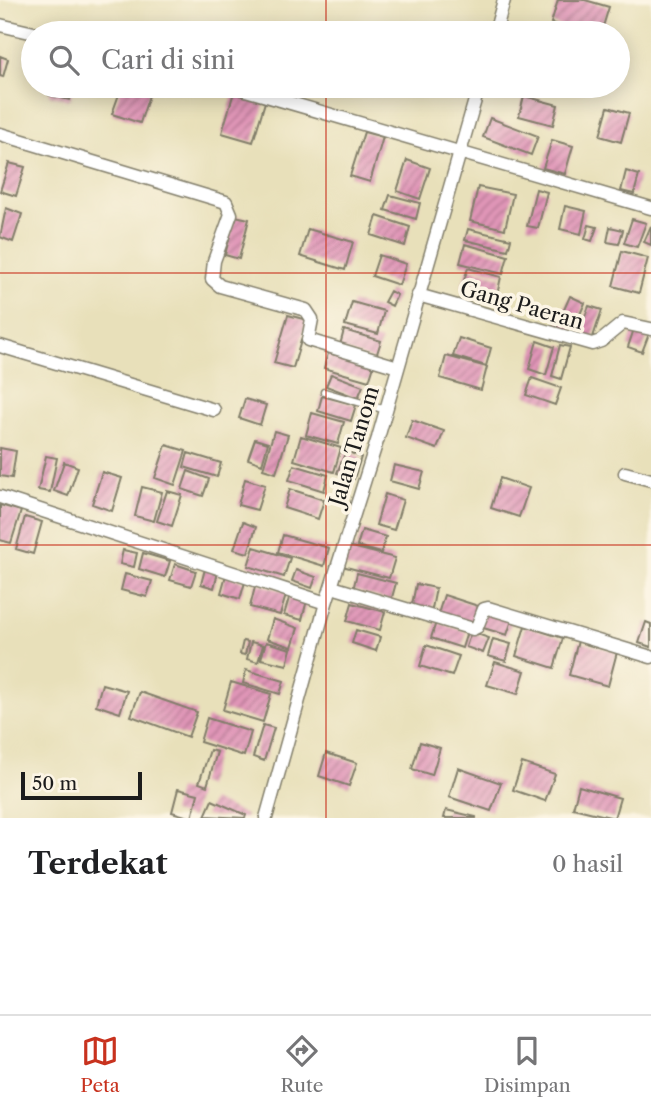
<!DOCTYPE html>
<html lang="id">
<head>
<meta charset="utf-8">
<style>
	:root { --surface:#fff; --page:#f2f2f2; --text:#202124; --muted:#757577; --line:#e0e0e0; --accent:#c8321e }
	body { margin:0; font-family:"Libre Caslon Text",serif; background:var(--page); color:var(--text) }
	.scale { position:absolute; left:21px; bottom:18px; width:121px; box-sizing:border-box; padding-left:7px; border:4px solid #1c1c1c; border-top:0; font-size:19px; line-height:24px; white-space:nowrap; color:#1c1c1c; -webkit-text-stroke:5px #fcf5e5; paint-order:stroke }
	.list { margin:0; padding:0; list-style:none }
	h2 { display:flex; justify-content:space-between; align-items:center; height:91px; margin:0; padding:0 28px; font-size:30px }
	h2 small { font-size:23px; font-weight:400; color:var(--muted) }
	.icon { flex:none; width:38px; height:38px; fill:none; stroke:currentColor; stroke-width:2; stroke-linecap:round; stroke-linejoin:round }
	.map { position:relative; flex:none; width:651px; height:818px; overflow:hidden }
	.search { position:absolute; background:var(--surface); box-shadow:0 4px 18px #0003; left:21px; right:21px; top:21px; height:77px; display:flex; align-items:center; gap:18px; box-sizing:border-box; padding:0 24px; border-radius:38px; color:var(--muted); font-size:26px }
	.sheet { height:196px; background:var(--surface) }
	nav { display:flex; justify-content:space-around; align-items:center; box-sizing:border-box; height:98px; border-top:2px solid var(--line); background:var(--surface); font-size:19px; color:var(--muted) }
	nav a { display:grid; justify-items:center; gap:4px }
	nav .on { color:var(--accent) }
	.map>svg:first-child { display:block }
</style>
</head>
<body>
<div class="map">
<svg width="651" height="818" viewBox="0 0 651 818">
	<defs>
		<pattern id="building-hatch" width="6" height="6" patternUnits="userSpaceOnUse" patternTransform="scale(1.75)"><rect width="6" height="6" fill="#e095b7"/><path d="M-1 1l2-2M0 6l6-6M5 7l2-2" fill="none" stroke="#b57994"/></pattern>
	</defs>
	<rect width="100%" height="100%" fill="#fcf5e5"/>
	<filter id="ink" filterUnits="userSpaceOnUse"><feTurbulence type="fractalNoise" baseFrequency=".0143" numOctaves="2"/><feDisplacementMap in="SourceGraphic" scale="14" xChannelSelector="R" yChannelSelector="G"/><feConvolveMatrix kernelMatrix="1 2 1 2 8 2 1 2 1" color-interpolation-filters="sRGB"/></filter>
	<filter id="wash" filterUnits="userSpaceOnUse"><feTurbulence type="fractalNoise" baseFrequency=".00686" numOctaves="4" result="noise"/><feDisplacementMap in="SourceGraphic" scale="28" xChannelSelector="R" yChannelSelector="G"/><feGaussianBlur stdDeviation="1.57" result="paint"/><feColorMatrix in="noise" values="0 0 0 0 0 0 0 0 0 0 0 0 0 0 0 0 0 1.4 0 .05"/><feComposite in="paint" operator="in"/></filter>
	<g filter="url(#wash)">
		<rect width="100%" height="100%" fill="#e8e0ba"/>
		<g id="blocks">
			<path fill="url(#building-hatch)" d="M558 0H585L609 7 601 33H583L551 23Z
				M0 56 8 59 3 77 0 76Z
				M51 86H74L70 100 49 95Z
				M122 86H152L140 123 112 114Z
				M234 92 265 102 253 142 222 133Z
				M524 96 558 105 553 125 519 116Z
				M608 107 629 113 621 142 600 136Z
				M490 118 538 136 531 155 483 137Z
				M364 132 383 137 370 182 350 176Z
				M552 140 573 146 565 174 543 168Z
				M407 160 430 168 420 199 397 191Z
				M9 163 25 167 16 196 0 191Z
				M626 171 639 175 634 194 621 191Z
				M478 187 513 194 505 229 470 221Z
				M536 189 547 192 538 228 527 226Z
				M390 195 420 203 416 219 385 210Z
				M565 206 586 211 581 234 560 229Z
				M6 208 22 214 13 242 0 237Z
				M235 216 249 219 239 259 225 255Z
				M377 216 410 227 405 246 371 235Z
				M632 219 646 223 637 247 624 243Z
				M589 225 597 227 592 241 585 239Z
				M651 226V245L644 242Z
				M610 227 623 230 619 244 607 242Z
				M308 229 353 242 345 270 300 256Z
				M468 229 511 239 508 250 465 240Z
				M465 244 508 256 503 274 460 263Z
				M622 251 648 258 639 293 613 286Z
				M379 255 406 264 399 285 372 276Z
				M468 268 501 277 497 295 462 286Z
				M390 291 397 295 392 306 384 302Z
				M570 296 585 303 570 337 555 330Z
				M352 302 384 311 378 334 345 325Z
				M589 306 602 310 592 340 578 335Z
				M288 315 307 320 293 368 274 363Z
				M635 326 650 331 642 352 628 347Z
				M344 330 381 341 375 360 339 349Z
				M459 338 491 348 486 366 453 356Z
				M537 341 554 347 546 375 529 369Z
				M560 345 570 347 561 379 552 376Z
				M328 353 374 365 369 381 324 368Z
				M446 356 487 367 481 390 440 378Z
				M331 374 363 386 358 398 326 386Z
				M532 378 561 388 555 405 526 395Z
				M322 396 356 405 351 421 318 411Z
				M245 399 266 405 260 425 239 418Z
				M312 413 344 422 338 444 306 435Z
				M412 420 444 431 437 449 406 438Z
				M274 431 288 435 276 473 263 469Z
				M301 436 341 448 334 472 294 460Z
				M255 439 268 443 262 464 248 459Z
				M166 445 186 451 175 485 155 478Z
				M0 448 16 451 12 478 0 476Z
				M346 451 361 457 354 479 337 473Z
				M188 453 221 463 217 477 184 467Z
				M46 456 57 458 50 492 38 490Z
				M64 462 78 467 68 496 54 491Z
				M294 465 328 475 324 491 289 480Z
				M394 465 424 472 419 489 390 481Z
				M188 471 209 479 203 496 182 489Z
				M102 472 122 478 112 511 92 504Z
				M500 478 529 488 519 517 491 508Z
				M245 479 265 485 257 510 238 505Z
				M142 487 162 492 154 521 135 516Z
				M290 489 324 500 318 519 284 508Z
				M167 491 182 495 172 526 157 521Z
				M385 494 403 500 394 530 376 525Z
				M0 505 21 511 11 543 0 540Z
				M25 517 42 522 33 554 16 549Z
				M243 522 256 527 248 553 234 549Z
				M362 530 386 537 381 553 357 546Z
				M283 535 329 548 324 566 278 552Z
				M348 546 395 558 389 578 342 566Z
				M254 547 290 558 284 577 248 566Z
				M123 550 137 553 134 567 120 564Z
				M143 553 170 561 165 577 139 569Z
				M175 564 196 571 191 586 170 580Z
				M205 569 218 572 214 588 201 584Z
				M296 570 316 577 312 588 292 581Z
				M357 573 396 583 391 601 353 590Z
				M125 574 152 581 147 597 121 590Z
				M226 575 245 582 240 599 221 593Z
				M256 583 287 592 280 615 250 607Z
				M416 584 436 588 431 614 411 610Z
				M290 595 307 600 302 620 284 615Z
				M444 595 478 606 473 625 438 614Z
				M352 603 385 612 380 630 347 621Z
				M486 609 513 617 507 635 480 627Z
				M273 619 298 628 292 647 267 639Z
				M436 622 467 632 462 648 431 638Z
				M646 622 651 624V647L639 643Z
				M525 626 563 638 554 668 516 656Z
				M356 630 380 637 376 651 352 643Z
				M471 632 489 638 483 653 466 647Z
				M493 639 511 644 506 661 488 656Z
				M243 641 248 642 245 655 240 654Z
				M578 641 617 652 608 686 569 675Z
				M251 642 263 645 258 662 247 659Z
				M266 642 291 649 287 665 261 659Z
				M426 645 459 656 452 676 420 666Z
				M495 662 525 671 518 694 487 685Z
				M246 670 284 681 280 694 243 683Z
				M231 682 271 694 263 722 223 710Z
				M102 684 127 691 120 713 96 705Z
				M140 692 197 712 188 737 131 716Z
				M207 718 251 732 244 756 200 742Z
				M263 725 274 728 264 761 253 757Z
				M420 742 440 748 432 775 412 769Z
				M210 750 217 752 207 786 199 783Z
				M326 753 357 763 349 786 319 776Z
				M522 763 555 774 545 801 513 790Z
				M458 768 501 783 491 811 449 797Z
				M579 786 620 798 614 818 573 808Z
				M178 789 198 794 192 818 172 812Z
				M212 800 246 815 245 818 205 816Z
				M446 810 476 817V818H444Z"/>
		</g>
	</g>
	<g filter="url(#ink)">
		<use href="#blocks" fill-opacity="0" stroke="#827e6b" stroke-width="2"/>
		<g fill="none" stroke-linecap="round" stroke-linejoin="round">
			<defs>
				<path id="service" d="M324 392 386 410"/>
				<path id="minor" d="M0 25 34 33
					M495 33 504 0
					M232 86 651 208
					M0 134 226 202 231 214 214 261 212 279 220 286 306 310 312 319 308 340 398 367
					M418 295 592 344 601 341 623 323 651 329
					M0 346 214 410
					M625 473 651 480
					M0 497 326 603
					M332 587 473 629 477 627 484 609 488 608 651 657
					M266 818 326 603 378 438 479 86"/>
			</defs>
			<use href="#service" stroke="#827e6b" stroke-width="9"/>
			<use href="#minor" stroke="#827e6b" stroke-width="15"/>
			<use href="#service" stroke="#fff" stroke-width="6"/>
			<use href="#minor" stroke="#fff" stroke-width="12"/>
		</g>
	</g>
	<path fill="none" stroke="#c8321e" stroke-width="2" stroke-opacity="0.55" d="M326 0V33M326 86V818M0 273H651M0 545H651"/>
	<g text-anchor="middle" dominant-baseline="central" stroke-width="7" stroke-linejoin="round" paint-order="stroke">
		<g font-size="21" fill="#1c1c1c" stroke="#fcf5e5">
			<text transform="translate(522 305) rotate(16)">Gang Paeran</text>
			<text transform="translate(354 446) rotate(-73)">Jalan Tanom</text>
		</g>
	</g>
</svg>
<div class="scale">50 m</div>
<div class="search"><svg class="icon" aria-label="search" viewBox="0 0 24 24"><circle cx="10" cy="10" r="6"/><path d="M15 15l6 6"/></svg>Cari di sini</div>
</div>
<section class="sheet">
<h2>Terdekat<small>0 hasil</small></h2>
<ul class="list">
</ul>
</section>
<nav>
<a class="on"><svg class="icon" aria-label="map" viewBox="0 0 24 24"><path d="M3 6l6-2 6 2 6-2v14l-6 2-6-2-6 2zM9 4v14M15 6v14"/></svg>Peta</a>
<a><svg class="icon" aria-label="directions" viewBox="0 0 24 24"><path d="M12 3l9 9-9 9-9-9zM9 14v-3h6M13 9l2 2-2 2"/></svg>Rute</a>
<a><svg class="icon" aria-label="saved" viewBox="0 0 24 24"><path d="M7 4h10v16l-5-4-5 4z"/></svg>Disimpan</a>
</nav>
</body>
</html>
